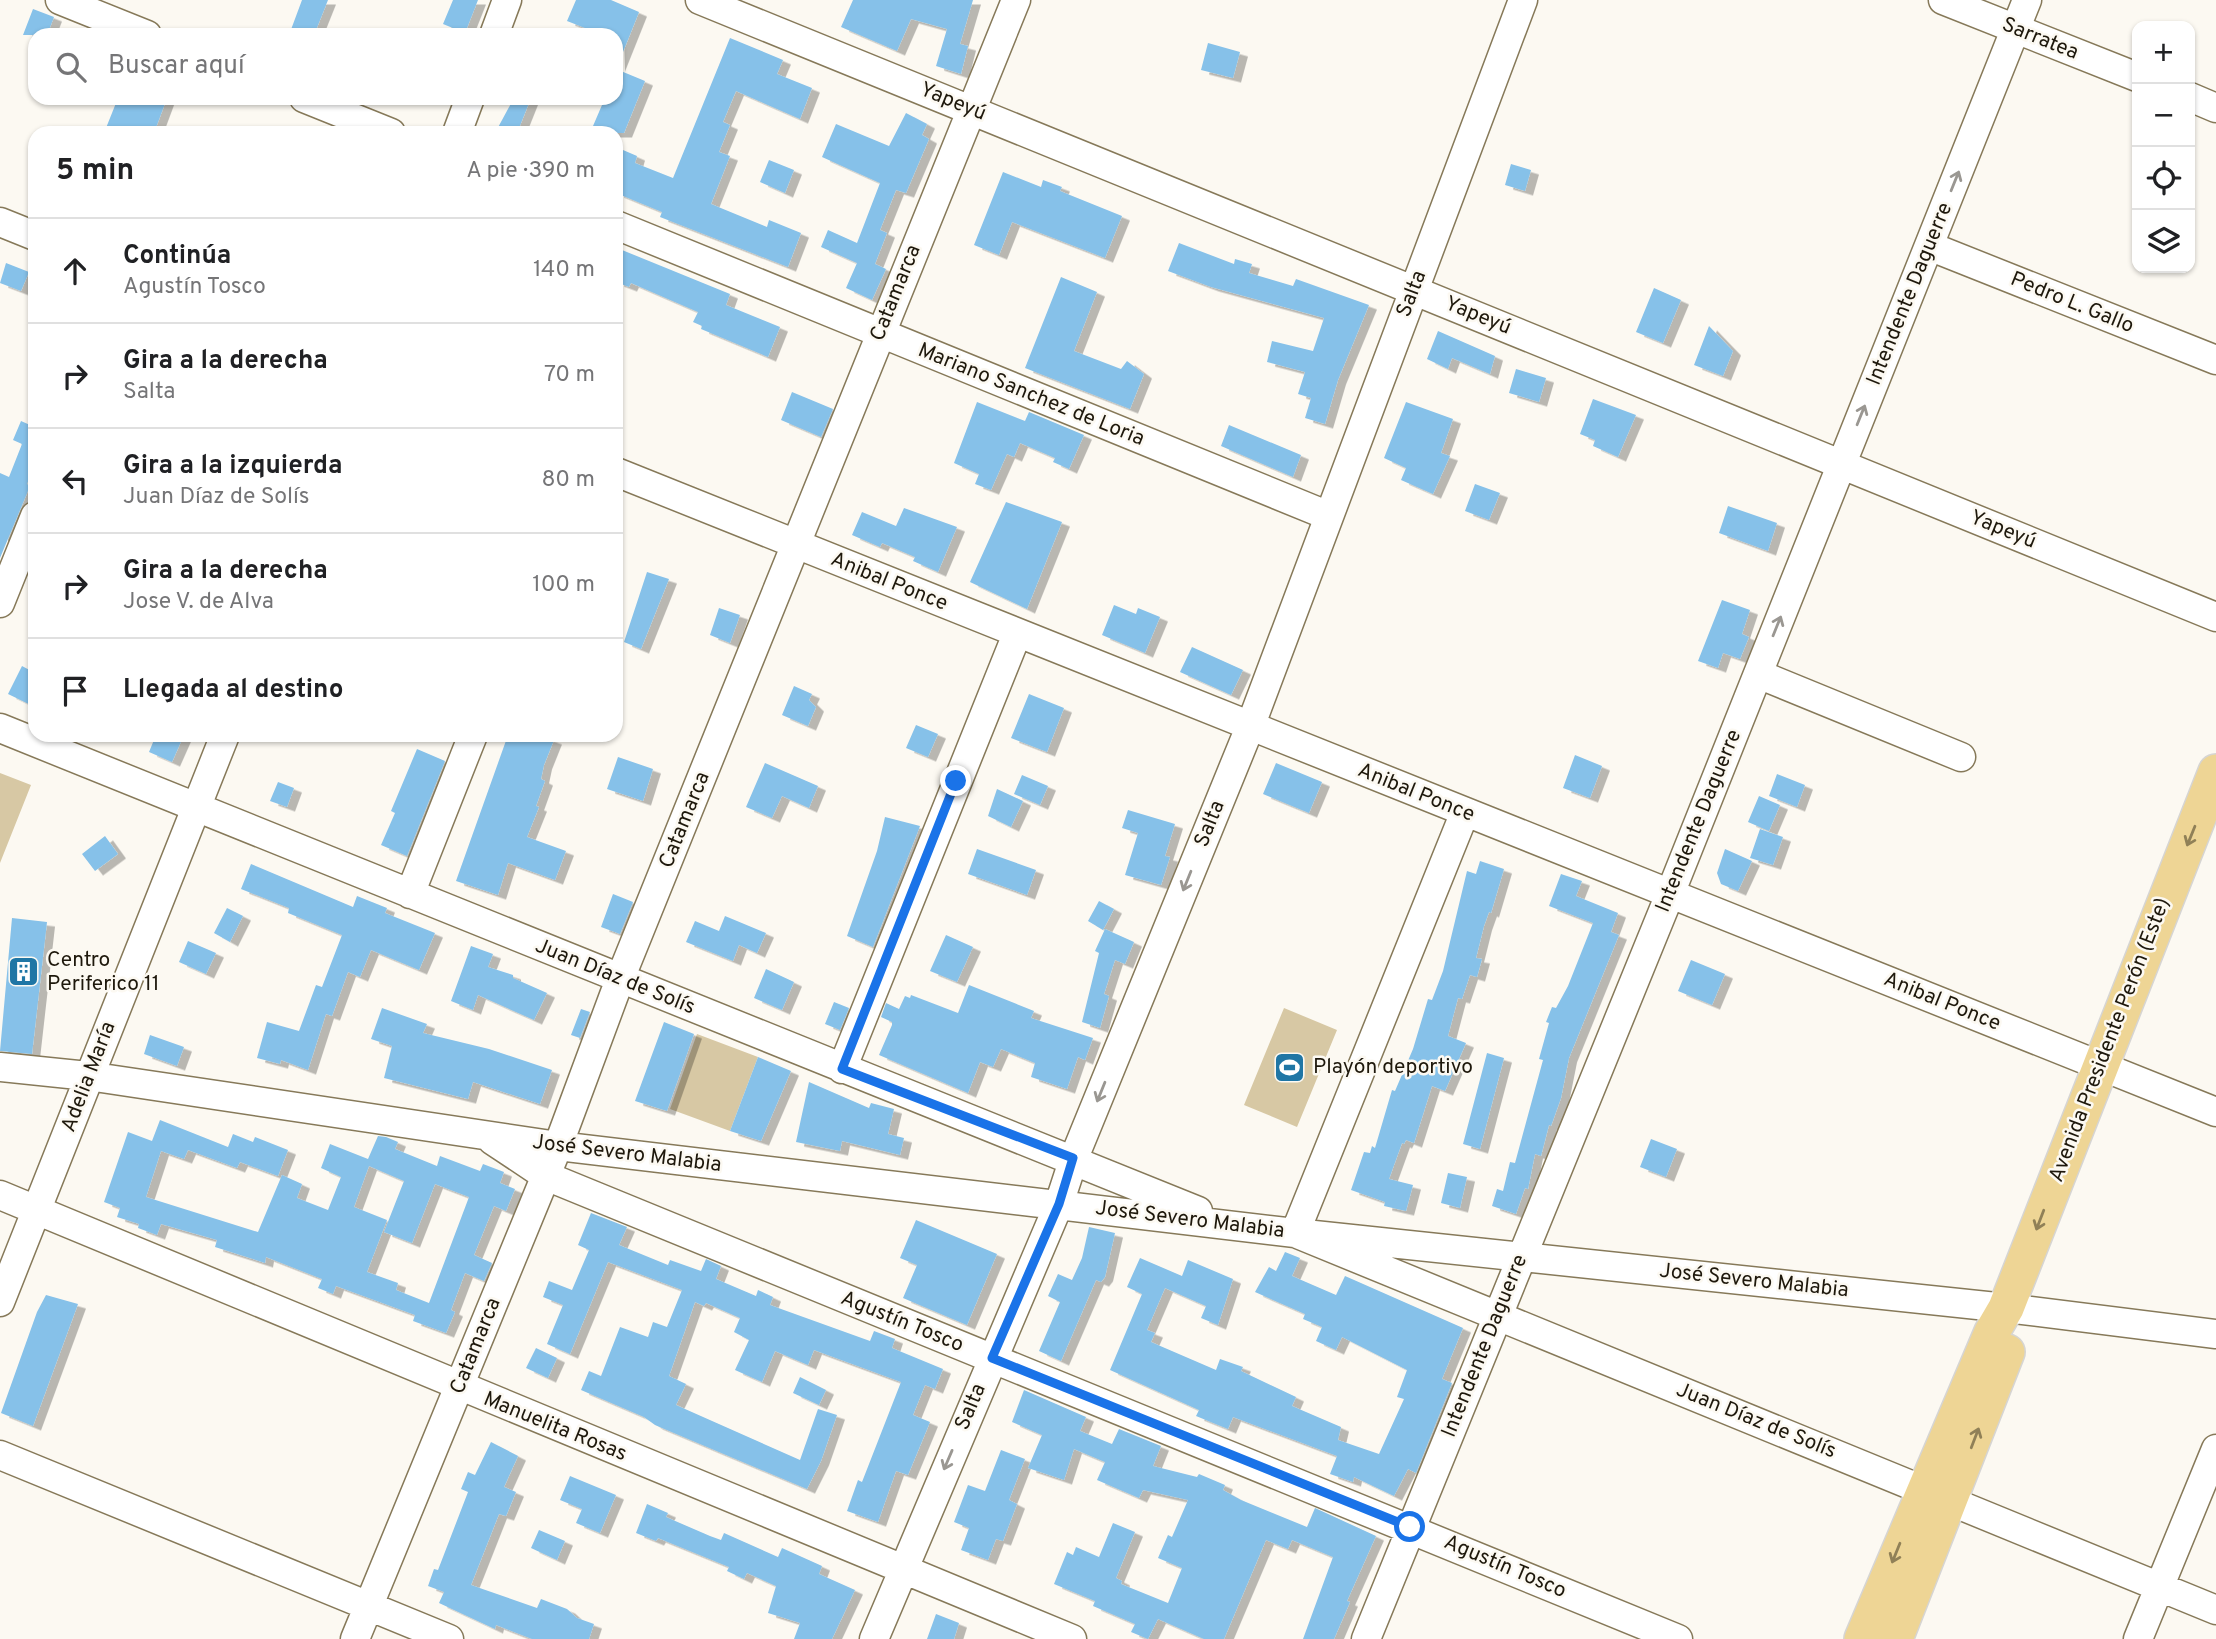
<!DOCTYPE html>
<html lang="es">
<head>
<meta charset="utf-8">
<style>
	:root { --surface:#fff; --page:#f6f6f6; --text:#202124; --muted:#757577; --line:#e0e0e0 }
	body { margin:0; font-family:Overpass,sans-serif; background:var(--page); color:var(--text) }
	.controls { position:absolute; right:21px; top:21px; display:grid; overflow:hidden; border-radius:14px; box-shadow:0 2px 5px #0004 }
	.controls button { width:63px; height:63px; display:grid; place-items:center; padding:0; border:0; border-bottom:2px solid var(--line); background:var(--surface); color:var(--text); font:35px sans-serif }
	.stop { position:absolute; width:21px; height:21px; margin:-16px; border:5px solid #1a73e8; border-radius:50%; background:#fff }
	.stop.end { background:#1a73e8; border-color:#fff; box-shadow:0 2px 7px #0008 }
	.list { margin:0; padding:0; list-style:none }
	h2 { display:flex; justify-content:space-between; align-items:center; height:91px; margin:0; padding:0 28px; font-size:30px }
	h2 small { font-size:23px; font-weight:400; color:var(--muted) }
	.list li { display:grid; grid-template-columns:46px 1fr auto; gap:21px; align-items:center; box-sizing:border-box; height:105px; padding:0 28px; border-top:2px solid var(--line) }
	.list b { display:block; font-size:26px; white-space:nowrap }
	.list p { margin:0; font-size:23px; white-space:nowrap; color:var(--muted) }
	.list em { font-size:23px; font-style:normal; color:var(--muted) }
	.icon { flex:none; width:38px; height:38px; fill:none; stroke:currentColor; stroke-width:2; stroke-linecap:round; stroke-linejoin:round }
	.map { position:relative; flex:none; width:2216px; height:1639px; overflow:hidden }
	.search { position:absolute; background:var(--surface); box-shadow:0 2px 5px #0004; left:28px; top:28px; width:595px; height:77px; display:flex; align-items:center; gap:18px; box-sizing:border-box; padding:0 24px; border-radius:21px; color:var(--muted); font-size:26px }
	.panel { position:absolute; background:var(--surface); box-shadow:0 2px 5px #0004; left:28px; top:126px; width:595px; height:616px; border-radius:21px }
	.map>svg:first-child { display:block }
</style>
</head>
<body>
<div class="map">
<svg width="2216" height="1639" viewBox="0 0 2216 1639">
	<defs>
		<filter id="shadow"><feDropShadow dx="8" dy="4.5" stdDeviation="0" flood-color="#0004"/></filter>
	</defs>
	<rect width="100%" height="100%" fill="#fcf9f2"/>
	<path fill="#d7c8a4" d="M0 773 31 785 0 863Z
		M1284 1008 1337 1030 1297 1127 1244 1105Z
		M697 1034 758 1057 730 1131 670 1109Z"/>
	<path fill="#86c1e9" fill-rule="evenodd" filter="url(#shadow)" d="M302 0H328L314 35H289Z
		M453 0H478L465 33 443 24Z
		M576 0H611L639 12 617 67 616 35H603L567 21Z
		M853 0H973L960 44 968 46 961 74 936 66 947 29 911 19 897 51 841 27Z
		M33 9 54 17 47 35H23Z
		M730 38 783 60 777 74 812 88 800 119 736 91 723 122 730 125 719 152 730 156 711 204 767 227 769 220 801 233 788 267 660 217 662 212 616 193V147L637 156 635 163 673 178Z
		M1208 43 1240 52 1233 78 1201 70Z
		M616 69 645 81 624 133H590L605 98H616Z
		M118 98H167L154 133H104Z
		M514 98H531L517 133H495Z
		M906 113 927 124 922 135 929 139 906 193 896 190 880 230 887 233 875 264 886 269 872 300 846 288 857 263 821 247 828 230 857 243 880 183 822 157 836 124 889 146Z
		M769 160 794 170 785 193 760 182Z
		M1511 164 1531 170 1525 191 1505 185Z
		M1003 172 1041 187 1043 180 1062 187 1060 191 1122 216 1105 258 1012 222 999 255 974 245Z
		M1179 243 1234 264 1235 259 1252 264 1249 273 1293 286 1296 279 1369 305 1338 380 1325 424 1305 418 1311 398 1298 394 1305 372 1267 362 1272 341 1313 351 1324 318 1211 287 1168 271Z
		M622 250 730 294 726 305 780 327 768 357 701 329 702 326 693 322 698 312 631 283 629 287 616 282V264Z
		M6 263 29 272 21 291 0 283Z
		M1061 277 1097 292 1074 351 1121 369 1127 361 1144 374 1130 409 1025 368Z
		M1654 288 1681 300 1663 343 1636 332Z
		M1709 326 1733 351 1723 376 1694 365Z
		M1438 331 1495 356 1490 374 1452 358 1448 369 1427 359Z
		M1516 369 1546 378 1539 402 1509 393Z
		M792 392 833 409 821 437 781 420Z
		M1593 399 1636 415 1618 457 1593 446 1595 440 1580 434Z
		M977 402 1025 421 1029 412 1084 435 1069 469 1053 462 1055 458 1020 443 1014 457 1007 454 991 490 975 484 979 474 954 463Z
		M1406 402 1453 419 1441 453 1450 456 1433 494 1401 480 1406 468 1384 458Z
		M34 414 35 464 27 484 30 486 0 558V473L9 477 22 444 13 440 21 421 30 425Z
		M1229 425 1301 455 1293 477 1221 446Z
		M1475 484 1500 493 1489 520 1465 511Z
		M1006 502 1062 522 1027 609 970 582Z
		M1728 506 1777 523 1768 551 1719 533Z
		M904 508 957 527 938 572 913 561 915 557 882 543 880 547 852 535 862 512 896 526Z
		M647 572 669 579 641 649 624 642Z
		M1722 600 1750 610 1742 634 1749 637 1740 659 1723 653 1718 668 1698 661Z
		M1114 605 1136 614 1138 608 1160 617 1145 653 1102 635Z
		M719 608 740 615 730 643 710 635Z
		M1192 647 1243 670 1231 695 1180 672Z
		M22 666 35 673V707L8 694Z
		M794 686 812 694 809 700 816 707 808 726 782 715Z
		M1029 694 1064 708 1047 752 1011 738Z
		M916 725 938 734 928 757 906 748Z
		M156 735H184L172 762 149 752Z
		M508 735H540L554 740 544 765 541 779 545 781 536 806 539 807 527 837 566 851 555 880 508 863 498 895 456 881Z
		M417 749 445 761 407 856 381 845 395 813 391 811Z
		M1575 755 1602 766 1590 798 1563 788Z
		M618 757 653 769 643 801 607 789Z
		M765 763 818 786 809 808 782 796 772 818 746 807Z
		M1276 763 1322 782 1309 813 1263 794Z
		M1777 774 1805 785 1797 807 1769 796Z
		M1022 775 1048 786 1040 805 1014 794Z
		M278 782 294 788 287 807 270 801Z
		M997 789 1023 801 1011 827 988 816Z
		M1759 796 1780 805 1769 831 1748 822Z
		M1128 810 1175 824 1165 856 1170 857 1161 885 1125 875 1138 833 1122 828Z
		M885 817 920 826 873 947 847 936 877 851Z
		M1760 829 1783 837 1773 865 1750 858Z
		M105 836 118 854 95 871 82 854Z
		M977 849 1036 870 1027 895 968 874Z
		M1725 849 1752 861 1738 891 1721 884 1717 873Z
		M1480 861 1504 869 1491 913 1489 912 1484 926 1476 958 1482 959 1477 977 1470 975 1462 999 1458 998 1448 1036 1466 1043 1445 1091 1432 1086 1414 1143 1406 1140 1404 1144 1402 1143 1389 1179 1413 1185 1406 1211 1384 1206 1385 1202 1351 1190 1364 1152 1370 1153 1372 1146 1375 1148 1392 1090 1395 1091 1413 1049 1428 999 1432 1000 1443 971 1467 871 1476 874Z
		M251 864 353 907 357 896 387 908 385 913 435 933 419 970 371 950 360 977 348 972 332 1016 326 1014 308 1070 281 1060 280 1064 257 1058 267 1022 299 1031 316 985 322 987 342 935 288 913 289 908 241 889Z
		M1561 874 1582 881 1576 896 1618 913 1611 932 1619 935 1569 1058 1561 1098 1551 1126 1549 1125 1541 1156 1535 1154 1528 1189 1525 1188 1516 1214 1492 1206 1497 1189 1503 1191 1510 1162 1515 1163 1543 1060 1539 1059 1549 1023 1546 1022 1552 1007 1556 1008 1568 986 1593 923 1549 906Z
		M613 894 633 902 620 934 601 927Z
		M1099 901 1114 909 1103 930 1088 921Z
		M227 908 243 916 230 942 214 933Z
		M725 916 766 933 757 953 739 945 733 961 686 942 695 921 719 931Z
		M12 918 47 922 32 1054 0 1051Z
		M1105 929 1134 942 1125 964 1115 960 1104 994 1109 996 1100 1028 1082 1022 1099 953 1095 951Z
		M946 935 973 947 957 982 930 971Z
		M188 941 216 953 206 974 179 962Z
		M471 946 493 954 488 967 513 975V978L547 993 534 1020 478 995 473 1010 451 1001Z
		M1691 960 1725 974 1712 1005 1678 991Z
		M766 969 794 982 782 1010 754 998Z
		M969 985 1034 1011 1031 1018 1093 1038 1085 1060 1078 1057 1067 1089 1031 1077 1035 1063 1001 1049 993 1067 980 1062 968 1093 879 1055 892 1025V1022L881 1017 886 1003 899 1009 905 996 910 998 911 995 958 1013Z
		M834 1002 849 1008 840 1030 825 1024Z
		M382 1008 427 1024 423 1033 489 1049 552 1070 540 1104 473 1082 468 1099 384 1078 392 1046 371 1039Z
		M581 1009 590 1012 580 1038 571 1035Z
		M664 1022 694 1034 667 1111 635 1101Z
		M150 1035 184 1047 177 1066 144 1054Z
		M1487 1053 1504 1058 1480 1149 1463 1144Z
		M758 1057 791 1071 761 1141 730 1131Z
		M809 1082 869 1108 871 1103 894 1109 888 1134 904 1138 900 1155 842 1141 840 1151 796 1142Z
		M160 1120 228 1147 233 1134 253 1142 255 1137 288 1150 278 1176 240 1162 237 1168 188 1150 184 1159 161 1151 146 1197 258 1232 282 1175 302 1184 297 1198 328 1210 341 1177 321 1168 330 1144 368 1159 378 1136 386 1137 398 1142 395 1149 437 1166 440 1156 480 1171 483 1164 504 1172 500 1183 515 1189 506 1211 494 1206 474 1255 492 1263 484 1281 465 1273 451 1310 455 1312 446 1333 413 1321 415 1315 336 1286 333 1294 318 1288 322 1279 266 1257 265 1263 215 1247 217 1240 161 1224 157 1235 138 1228 139 1224 117 1217 120 1208 104 1202 128 1132 152 1141ZM369 1166 404 1181 384 1232 412 1243 435 1184 469 1197 429 1303 396 1290 398 1283 367 1272 387 1220 354 1207Z
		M1651 1139 1677 1149 1666 1177 1640 1167Z
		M1448 1173 1467 1177 1460 1208 1441 1203Z
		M591 1213 627 1227 619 1245 668 1265 670 1260 701 1271 706 1259 721 1266 716 1279 756 1296 758 1290 773 1297 770 1305 870 1341 874 1331 895 1339 892 1348 943 1369 935 1389 925 1385 913 1415 930 1422 908 1475 896 1471 878 1522 847 1511 858 1480 862 1482 901 1382 814 1350 808 1365 775 1351 762 1382 735 1370 749 1340 734 1332 740 1318 706 1303 704 1306 695 1302 669 1376 686 1384 676 1405 800 1460 818 1409 837 1415 821 1461 807 1489 655 1425 644 1417 581 1390 589 1371 601 1376 620 1327 648 1337 653 1322 667 1327 682 1290 608 1262 570 1354 547 1344 563 1305 543 1297 549 1281 572 1290 589 1250 578 1245Z
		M916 1220 997 1254 967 1325 903 1298 917 1265 900 1258Z
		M1089 1227 1115 1233 1105 1277 1101 1282 1096 1280 1061 1361 1039 1351 1060 1302 1048 1296 1058 1274 1072 1280 1082 1258Z
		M1285 1252 1300 1258 1292 1276 1336 1295 1345 1276 1463 1328 1442 1379 1452 1383 1416 1473 1408 1469 1394 1496 1354 1477 1353 1482 1330 1474 1337 1456 1233 1417 1228 1429 1196 1416 1199 1410 1110 1370 1142 1294 1127 1287 1140 1258 1182 1276 1188 1260 1233 1279 1218 1325 1201 1318 1206 1306 1165 1288 1147 1330 1155 1333 1151 1342 1216 1370 1220 1359 1243 1367 1241 1371 1296 1397 1292 1406 1341 1427 1338 1440 1379 1454 1404 1399 1397 1397 1407 1370 1342 1337 1336 1350 1316 1341 1322 1327 1303 1319 1305 1314 1255 1292 1269 1267 1276 1271Z
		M46 1295 78 1304 33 1426 1 1413 37 1312Z
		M536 1348 557 1358 548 1378 526 1368Z
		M800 1377 826 1390 819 1405 793 1393Z
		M1024 1390 1086 1417 1080 1431 1112 1444 1119 1429 1161 1446 1153 1466 1197 1477 1199 1474 1225 1485 1223 1490 1241 1500 1307 1527 1315 1508 1376 1536 1347 1601 1350 1602 1334 1639H1303L1333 1557 1292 1540 1288 1549 1266 1540 1224 1639H1204L1158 1619 1148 1639 1131 1632 1135 1624 1093 1606 1095 1601 1054 1584 1067 1552 1073 1555 1076 1547 1099 1557 1113 1523 1135 1532 1116 1578 1122 1581 1121 1584 1168 1603 1182 1568 1158 1558 1168 1535 1172 1537 1188 1500 1143 1490 1139 1498 1097 1480 1105 1462 1074 1449 1064 1480 1028 1468 1042 1435 1012 1422Z
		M491 1442 518 1456 504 1487 516 1492 506 1516 499 1514 471 1585 537 1608 541 1599 567 1609 577 1618 594 1624 589 1639H532L496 1625 495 1629 439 1603 444 1592 428 1586 434 1569 438 1570 468 1492 461 1489 468 1472 475 1475Z
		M1001 1450 1025 1459 1009 1500 1017 1504 1003 1541 996 1539 988 1560 961 1550 969 1528 954 1522 968 1485 985 1491Z
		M570 1476 616 1495 600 1533 576 1523 582 1509 560 1500Z
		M647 1504 668 1513 666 1517 710 1536 721 1540 724 1533 778 1557 782 1548 822 1566 819 1574 855 1590 832 1639H794L800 1623 768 1613 776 1586 747 1573 744 1579 727 1571 729 1567 658 1538 656 1541 636 1533Z
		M539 1530 565 1541 557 1560 531 1548Z
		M936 1614 959 1623 954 1639H927Z"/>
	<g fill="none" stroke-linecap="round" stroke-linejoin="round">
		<defs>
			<path id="minor" d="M60 0 147 35
				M700 0 2216 617
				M1943 0 2137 77
				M494 35 507 0
				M2190 97 2216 108
				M304 98 391 133
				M457 133 470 98
				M0 222 35 236
				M616 225 1329 516
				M1929 246 2216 360
				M616 472 2216 1112
				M0 603 35 516
				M1758 674 1961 757
				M0 728 1198 1211
				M1465 812 1295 1233 2216 1610
				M410 894 473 735
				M0 1067 88 1076 558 1146 1295 1233 2006 1308 2216 1334
				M842 1069 1017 634
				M492 1140 546 1176 1678 1639
				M0 1195 1072 1639
				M0 1302 225 735
				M0 1455 449 1639
				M355 1639 558 1146 620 979 1016 0
				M874 1639 1059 1204 1074 1158 1250 727 1523 0
				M1366 1639 1670 894 2027 0
				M2138 1639 2216 1449"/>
			<path id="major" d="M1862 1639 1992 1332 2006 1308 2216 772
				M1895 1639 2007 1352"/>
		</defs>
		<use href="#minor" stroke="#867959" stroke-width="31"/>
		<use href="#major" stroke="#d6d5d3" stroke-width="38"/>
		<use href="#minor" stroke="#fff" stroke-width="28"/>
		<use href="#major" stroke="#eed595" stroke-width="35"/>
	</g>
	<defs><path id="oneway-shaft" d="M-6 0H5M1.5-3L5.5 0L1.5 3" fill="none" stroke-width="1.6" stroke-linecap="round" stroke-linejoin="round" transform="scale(1.75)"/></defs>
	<g stroke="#9a9792">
		<use href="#oneway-shaft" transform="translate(1955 181) rotate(-68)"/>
		<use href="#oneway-shaft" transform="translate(1861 415) rotate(-68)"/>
		<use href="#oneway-shaft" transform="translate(1777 626) rotate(-68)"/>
		<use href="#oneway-shaft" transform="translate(1187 881) rotate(112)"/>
		<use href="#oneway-shaft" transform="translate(1101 1092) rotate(112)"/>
		<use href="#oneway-shaft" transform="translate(948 1460) rotate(113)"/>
	</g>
	<g stroke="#908057">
		<use href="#oneway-shaft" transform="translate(2191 836) rotate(112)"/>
		<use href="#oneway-shaft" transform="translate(2040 1220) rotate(111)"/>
		<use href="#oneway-shaft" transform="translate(1975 1438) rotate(-69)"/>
		<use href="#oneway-shaft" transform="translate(1896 1553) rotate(112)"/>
	</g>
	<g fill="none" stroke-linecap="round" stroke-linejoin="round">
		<path stroke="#1a73e8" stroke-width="9" d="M956 781 842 1069 1073 1158 1059 1204 992 1358 1410 1527"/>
	</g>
	<defs>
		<symbol id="building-square" viewBox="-11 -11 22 22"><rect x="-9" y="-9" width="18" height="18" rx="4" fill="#1f76a5" stroke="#fcf9f2"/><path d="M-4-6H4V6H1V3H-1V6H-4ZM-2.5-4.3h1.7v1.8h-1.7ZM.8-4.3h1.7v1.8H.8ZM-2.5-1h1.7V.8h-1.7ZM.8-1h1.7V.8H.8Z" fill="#fff"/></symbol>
		<symbol id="stadium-square" viewBox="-11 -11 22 22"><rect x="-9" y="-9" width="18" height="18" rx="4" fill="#1f76a5" stroke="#fcf9f2"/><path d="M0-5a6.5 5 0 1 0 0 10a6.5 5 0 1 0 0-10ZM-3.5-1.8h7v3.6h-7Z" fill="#fff"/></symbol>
	</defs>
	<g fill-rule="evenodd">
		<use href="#building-square" x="6" y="954" width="35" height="35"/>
		<use href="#stadium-square" x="1272" y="1050" width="35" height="35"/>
	</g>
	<g text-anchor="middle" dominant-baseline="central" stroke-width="5" stroke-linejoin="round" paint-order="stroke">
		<g font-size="21" fill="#1e180c" stroke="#fcf9f2">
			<text transform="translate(2040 39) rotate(22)">Sarratea</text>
			<text transform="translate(953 102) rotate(22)">Yapeyú</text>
			<text transform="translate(896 293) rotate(-68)">Catamarca</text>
			<text transform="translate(1412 294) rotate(-69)">Salta</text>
			<text transform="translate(1910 294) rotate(-68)">Intendente Daguerre</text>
			<text transform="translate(2072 303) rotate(22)">Pedro L. Gallo</text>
			<text transform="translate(1478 316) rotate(22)">Yapeyú</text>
			<text transform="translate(1031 395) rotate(22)">Mariano Sanchez de Loria</text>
			<text transform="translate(2003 530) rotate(22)">Yapeyú</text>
			<text transform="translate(889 582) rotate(22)">Anibal Ponce</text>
			<text transform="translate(1416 793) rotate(22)">Anibal Ponce</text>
			<text transform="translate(685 820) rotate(-68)">Catamarca</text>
			<text transform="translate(1699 821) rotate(-68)">Intendente Daguerre</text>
			<text transform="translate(1210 824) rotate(-68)">Salta</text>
			<text transform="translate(615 977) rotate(22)">Juan Díaz de Solís</text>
			<text transform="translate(1942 1002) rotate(22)">Anibal Ponce</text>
			<text transform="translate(2110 1040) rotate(-69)">Avenida Presidente Perón (Este)</text>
			<text transform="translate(89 1077) rotate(-69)">Adelia María</text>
			<text transform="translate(627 1154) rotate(7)">José Severo Malabia</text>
			<text transform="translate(1190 1220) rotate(7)">José Severo Malabia</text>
			<text transform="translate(1754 1281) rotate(6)">José Severo Malabia</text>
			<text transform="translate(902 1322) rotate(22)">Agustín Tosco</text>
			<text transform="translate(476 1346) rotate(-68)">Catamarca</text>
			<text transform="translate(1485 1346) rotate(-68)">Intendente Daguerre</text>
			<text transform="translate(971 1407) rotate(-67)">Salta</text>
			<text transform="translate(1756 1421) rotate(22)">Juan Díaz de Solís</text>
			<text transform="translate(555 1427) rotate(22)">Manuelita Rosas</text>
			<text transform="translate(1505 1567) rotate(23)">Agustín Tosco</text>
		</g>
		<g font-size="21" fill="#1e180c" stroke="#fcf9f2" text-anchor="start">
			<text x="47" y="960">Centro<tspan x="47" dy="24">Periferico 11</tspan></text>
			<text x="1313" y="1067">Playón deportivo</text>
		</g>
	</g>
</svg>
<div class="controls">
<button>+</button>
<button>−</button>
<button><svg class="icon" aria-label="locate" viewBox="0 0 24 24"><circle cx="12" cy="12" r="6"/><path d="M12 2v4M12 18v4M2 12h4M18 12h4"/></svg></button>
<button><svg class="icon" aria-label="layers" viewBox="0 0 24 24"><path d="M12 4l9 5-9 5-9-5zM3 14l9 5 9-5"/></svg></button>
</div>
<div class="stop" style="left:1410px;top:1527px"></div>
<div class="stop end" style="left:956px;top:781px"></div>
<div class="search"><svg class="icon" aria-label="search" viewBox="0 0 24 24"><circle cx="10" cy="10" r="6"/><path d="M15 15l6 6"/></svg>Buscar aquí</div>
<section class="panel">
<h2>5 min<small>A pie · 390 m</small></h2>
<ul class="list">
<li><svg class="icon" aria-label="ahead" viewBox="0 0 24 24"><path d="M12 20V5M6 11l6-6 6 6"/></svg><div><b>Continúa</b><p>Agustín Tosco</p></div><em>140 m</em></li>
<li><svg class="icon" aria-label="right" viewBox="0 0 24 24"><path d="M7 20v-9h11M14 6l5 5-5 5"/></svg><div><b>Gira a la derecha</b><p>Salta</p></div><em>70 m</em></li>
<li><svg class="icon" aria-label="left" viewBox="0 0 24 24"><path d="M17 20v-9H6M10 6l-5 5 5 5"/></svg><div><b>Gira a la izquierda</b><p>Juan Díaz de Solís</p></div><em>80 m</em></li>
<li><svg class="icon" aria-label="right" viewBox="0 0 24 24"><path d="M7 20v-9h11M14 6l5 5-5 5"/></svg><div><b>Gira a la derecha</b><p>Jose V. de Alva</p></div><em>100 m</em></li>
<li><svg class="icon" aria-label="arrive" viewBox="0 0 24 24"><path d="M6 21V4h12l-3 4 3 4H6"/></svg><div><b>Llegada al destino</b></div></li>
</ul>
</section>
</div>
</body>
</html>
